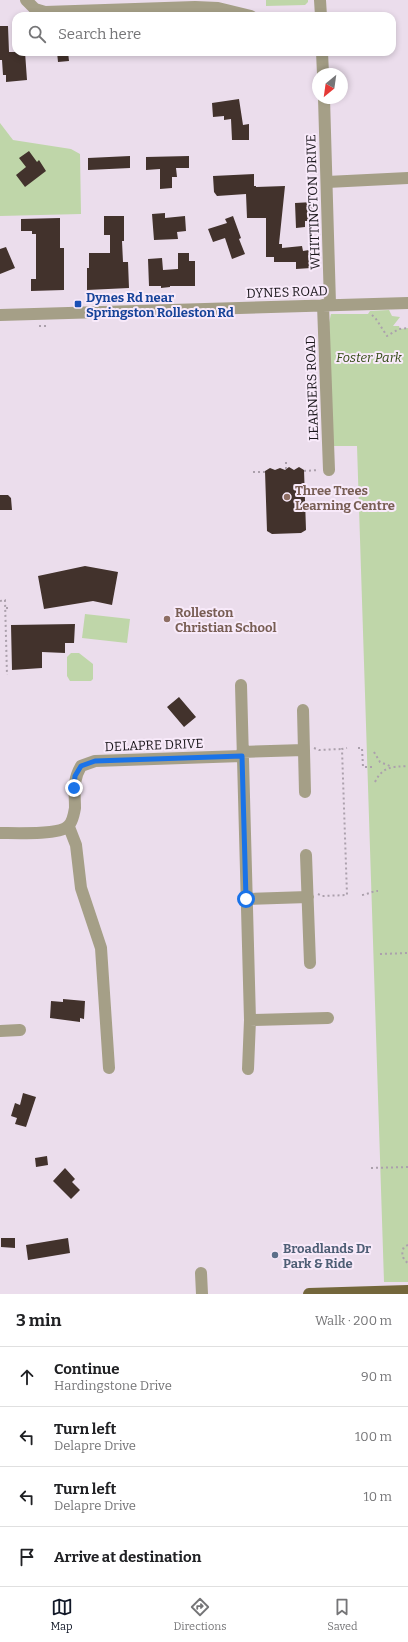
<!DOCTYPE html>
<html lang="en">
<head>
<meta charset="utf-8">
<style>
	:root { --surface:#fff; --page:#f6f6f6; --text:#202124; --muted:#757577; --line:#e0e0e0; --accent:#111827 }
	body { margin:0; font-family:Bitter,serif; background:var(--page); color:var(--text) }
	.compass { position:absolute; left:312px; top:68px; width:36px; height:36px; border-radius:50%; background:var(--surface); box-shadow:0 2px 6px #0003; rotate:209deg }
	.stop { position:absolute; width:12px; height:12px; margin:-9px; border:3px solid #1a73e8; border-radius:50%; background:#fff }
	.stop.end { background:#1a73e8; border-color:#fff; box-shadow:0 1px 4px #0008 }
	.list { margin:0; padding:0; list-style:none }
	h2 { display:flex; justify-content:space-between; align-items:center; height:52px; margin:0; padding:0 16px; font-size:17px }
	h2 small { font-size:13px; font-weight:400; color:var(--muted) }
	.list li { display:grid; grid-template-columns:26px 1fr auto; gap:12px; align-items:center; box-sizing:border-box; height:60px; padding:0 16px; border-top:1px solid var(--line) }
	.list b { display:block; font-size:15px; white-space:nowrap }
	.list p { margin:0; font-size:13px; white-space:nowrap; color:var(--muted) }
	.list em { font-size:13px; font-style:normal; color:var(--muted) }
	.icon { flex:none; width:22px; height:22px; fill:none; stroke:currentColor; stroke-width:2; stroke-linecap:round; stroke-linejoin:round }
	.map { position:relative; flex:none; width:408px; height:1294px; overflow:hidden }
	.search { position:absolute; background:var(--surface); box-shadow:0 2px 6px #0003; left:12px; right:12px; top:12px; height:44px; display:flex; align-items:center; gap:10px; box-sizing:border-box; padding:0 14px; border-radius:12px; color:var(--muted); font-size:15px }
	.sheet { height:292px; background:var(--surface) }
	nav { display:flex; justify-content:space-around; align-items:center; box-sizing:border-box; height:56px; border-top:1px solid var(--line); background:var(--surface); font-size:11px; color:var(--muted) }
	nav a { display:grid; justify-items:center; gap:2px }
	nav .on { color:var(--accent) }
	.map>svg:first-child { display:block }
</style>
</head>
<body>
<div class="map">
<svg width="408" height="1294" viewBox="0 0 408 1294">
	<rect width="100%" height="100%" fill="#ebddec"/>
	<path fill="#bfd6a9" d="M266 0H308V2L305 5 266 6Z
		M0 123 13 140 71 149 80 154 81 214 0 216Z
		M389 310 392 316 400 317 393 326H399L400 329 408 328V1282H384L357 446H333L329 323 331 314H368L370 311Z
		M85 614 130 619 127 643 82 638Z
		M71 653H79L93 664V679L91 681H70L67 676V657Z"/>
	<path fill="#42322c" d="M0 26H8L9 52H25L27 80 6 82V75H3L2 60H0Z
		M57 52H68L69 61 58 62Z
		M239 99 243 125 249 124V140H232L231 119 224 120V116L213 117 212 103Z
		M29 151 37 162 39 160 46 171 25 187 16 175 26 167 19 158Z
		M130 156V168L88 170V158Z
		M189 156V168H176L177 177H172V188L160 189V169L146 170V157Z
		M254 174V186H256V187L285 186 279 244H282V248L302 246 303 251 309 250 311 268 296 269V262H274V257H266V218H247L246 194 217 196 214 192 213 176Z
		M313 202 314 221H305V227L296 228 295 203Z
		M165 213V218L185 216 186 231 177 232 178 239 154 240 152 214Z
		M104 216H124V241H122L123 262H128L129 288 87 290V268H89V253H110V235H104Z
		M233 216 241 238 239 239 245 254 232 259 225 238 213 242 208 229 227 223 225 219Z
		M60 218V248H64V290L31 291V279H36V234H32V231H21V219Z
		M6 247 15 268 0 274V249Z
		M178 253H189V261H195V286H170V287L161 288V286H149L148 259 162 258 163 270 178 269Z
		M289 467 294 470 299 467 304 470 306 530 301 533 272 534 267 531 265 471 270 468 275 470 280 468 285 470Z
		M0 495H8L11 498 12 510H0Z
		M85 566 118 572 112 605 93 601 44 609 38 576Z
		M75 624 74 643H65V653L42 652V668L12 670 11 625Z
		M179 697 196 717 184 727 167 707Z
		M63 999 85 1001 84 1019 80 1018V1022L50 1018 51 1001 63 1002Z
		M23 1093 36 1097 26 1127 15 1124 17 1118 11 1116 15 1103 20 1105Z
		M47 1156 48 1165 36 1167 35 1158Z
		M65 1168 75 1179 72 1182 80 1190 71 1199 53 1181Z
		M1 1238H15V1248L1 1247Z
		M68 1238 70 1253 28 1260 26 1245Z"/>
	<g fill="none" stroke-linecap="round" stroke-linejoin="round">
		<path stroke="#aba0ac" stroke-width="2" stroke-dasharray="2 3" stroke-linecap="butt" d="M372 315 376 319 387 336 399 329 408 328
			M39 326H48
			M311 438H318
			M286 469V462
			M304 471 319 470
			M253 472H265
			M0 601 5 600 7 675
			M6 608H11
			M314 748 319 750 342 749
			M358 748H362L363 767H374
			M374 752 380 762 390 766
			M375 782C383 766 392 767 408 766
			M318 894 322 896 347 895 342 749 347 748
			M362 895C369 894 372 891 378 891
			M380 954 408 953
			M371 1168 408 1167
			M408 1245 404 1247C401 1253 402 1259 408 1263"/>
		<path stroke="#a59f87" stroke-width="12" d="M26 0 35 9 45 12 195 7 218 8 251 16
			M320 0 321 16
			M322 52 323 74
			M324 98 330 304
			M327 182 408 178
			M323 305 329 470
			M0 315 408 303
			M241 685 250 1020 248 1069
			M303 710 305 792
			M242 752 304 750
			M69 827 76 845 81 888 101 948 109 1068
			M0 833C14 833 58 835 67 827 72 824 74 814 75 808 75 791 72 782 81 766L95 761 242 756
			M306 855 310 963
			M247 899 308 897
			M250 1020 328 1018
			M0 1031 20 1030
			M201 1273 202 1294"/>
		<path stroke="#73663b" stroke-width="12" d="M309 1294 408 1291"/>
	</g>
	<g fill="none" stroke-linecap="round" stroke-linejoin="round">
		<path stroke="#1a73e8" stroke-width="5" d="M74 788 75 776 81 766 95 761 242 756 246 899"/>
	</g>
	<rect fill="#1a4fb4" stroke="#f8eafa" stroke-width="1.5" x="74" y="300" width="8" height="8" rx="2"/>
	<g fill="#8d6e63" stroke="#f8eafa" stroke-width="1.5">
		<circle cx="287" cy="497" r="4"/>
		<circle cx="167" cy="619" r="4"/>
	</g>
	<circle fill="#5c6f8a" stroke="#f8eafa" stroke-width="1.5" cx="275" cy="1255" r="4"/>
	<g text-anchor="middle" dominant-baseline="central" stroke-width="4" stroke-linejoin="round" paint-order="stroke">
		<g font-size="13" fill="#1b171c" stroke="#f8eafa">
			<text transform="translate(313 202) rotate(-92)">WHITTINGTON DRIVE</text>
			<text transform="translate(287 292) rotate(-2)">DYNES ROAD</text>
			<text transform="translate(312 388) rotate(-92)">LEARNERS ROAD</text>
			<text transform="translate(154 745) rotate(-2)">DELAPRE DRIVE</text>
		</g>
		<g font-size="13" font-weight="bold" fill="#164399" stroke="#f8eafa" text-anchor="start">
			<text x="86" y="297">Dynes Rd near<tspan x="86" dy="15">Springston Rolleston Rd</tspan></text>
		</g>
		<g font-size="13" font-style="italic" fill="#334b15" stroke="#f8eafa">
			<text x="369" y="357">Foster Park</text>
		</g>
		<g font-size="13" font-weight="bold" fill="#785e54" stroke="#f8eafa" text-anchor="start">
			<text x="295" y="490">Three Trees<tspan x="295" dy="15">Learning Centre</tspan></text>
			<text x="175" y="612">Rolleston<tspan x="175" dy="15">Christian School</tspan></text>
		</g>
		<g font-size="13" font-weight="bold" fill="#4e5e75" stroke="#f8eafa" text-anchor="start">
			<text x="283" y="1248">Broadlands Dr<tspan x="283" dy="15">Park &amp; Ride</tspan></text>
		</g>
	</g>
</svg>
<svg class="compass" viewBox="-18 -18 36 36"><path d="M0-13l5 13h-10z" fill="#e53935"/><path d="M0 13l5-13h-10z" fill="#757577"/></svg>
<div class="stop" style="left:246px;top:899px"></div>
<div class="stop end" style="left:74px;top:788px"></div>
<div class="search"><svg class="icon" aria-label="search" viewBox="0 0 24 24"><circle cx="10" cy="10" r="6"/><path d="M15 15l6 6"/></svg>Search here</div>
</div>
<section class="sheet">
<h2>3 min<small>Walk · 200 m</small></h2>
<ul class="list">
<li><svg class="icon" aria-label="ahead" viewBox="0 0 24 24"><path d="M12 20V5M6 11l6-6 6 6"/></svg><div><b>Continue</b><p>Hardingstone Drive</p></div><em>90 m</em></li>
<li><svg class="icon" aria-label="left" viewBox="0 0 24 24"><path d="M17 20v-9H6M10 6l-5 5 5 5"/></svg><div><b>Turn left</b><p>Delapre Drive</p></div><em>100 m</em></li>
<li><svg class="icon" aria-label="left" viewBox="0 0 24 24"><path d="M17 20v-9H6M10 6l-5 5 5 5"/></svg><div><b>Turn left</b><p>Delapre Drive</p></div><em>10 m</em></li>
<li><svg class="icon" aria-label="arrive" viewBox="0 0 24 24"><path d="M6 21V4h12l-3 4 3 4H6"/></svg><div><b>Arrive at destination</b></div></li>
</ul>
</section>
<nav>
<a class="on"><svg class="icon" aria-label="map" viewBox="0 0 24 24"><path d="M3 6l6-2 6 2 6-2v14l-6 2-6-2-6 2zM9 4v14M15 6v14"/></svg>Map</a>
<a><svg class="icon" aria-label="directions" viewBox="0 0 24 24"><path d="M12 3l9 9-9 9-9-9zM9 14v-3h6M13 9l2 2-2 2"/></svg>Directions</a>
<a><svg class="icon" aria-label="saved" viewBox="0 0 24 24"><path d="M7 4h10v16l-5-4-5 4z"/></svg>Saved</a>
</nav>
</body>
</html>
